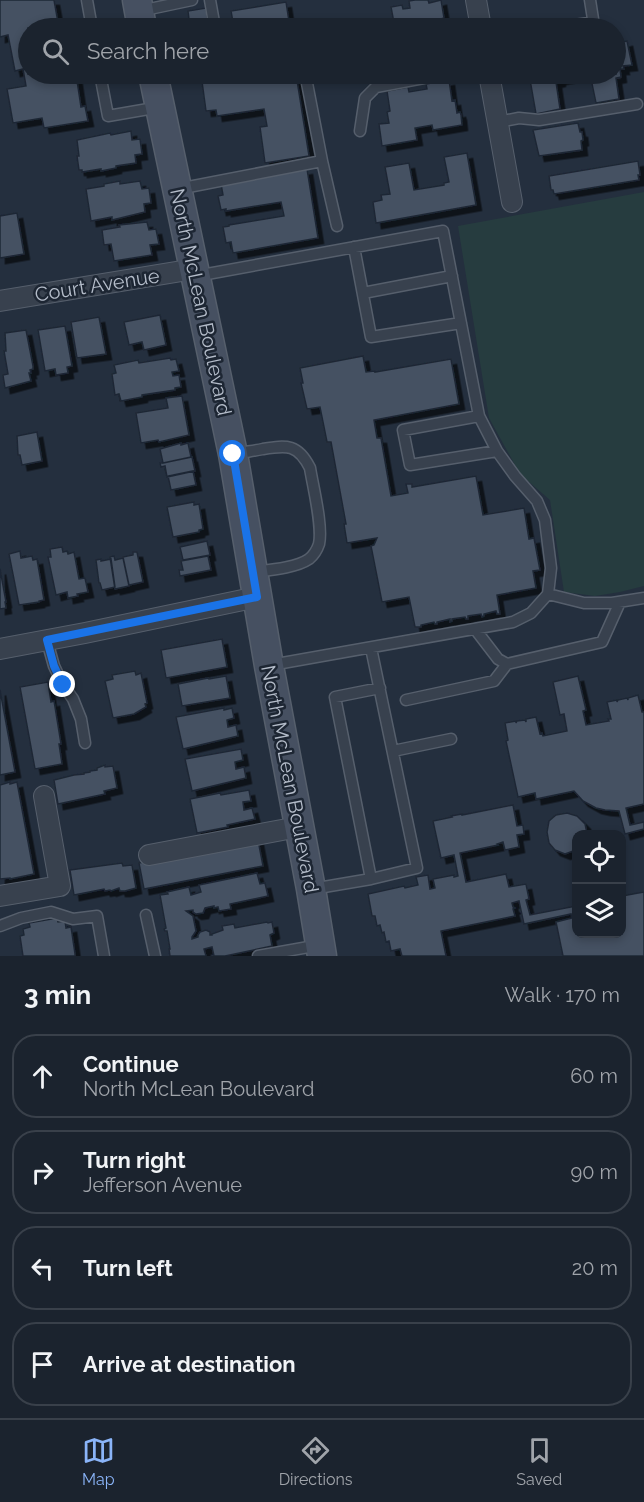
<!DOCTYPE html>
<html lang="en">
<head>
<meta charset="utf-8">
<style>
	:root { --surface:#1b232e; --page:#282f3a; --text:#f1f3f6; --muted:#a0a4aa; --line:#39404a; --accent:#8ab4f8 }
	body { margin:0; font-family:Raleway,sans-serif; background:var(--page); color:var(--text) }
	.controls { position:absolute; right:18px; bottom:18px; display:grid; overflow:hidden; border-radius:12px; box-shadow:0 3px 9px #0003 }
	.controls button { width:54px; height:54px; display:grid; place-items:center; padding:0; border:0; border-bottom:2px solid var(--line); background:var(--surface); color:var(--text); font:30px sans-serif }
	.stop { position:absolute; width:18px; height:18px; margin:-14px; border:4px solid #1a73e8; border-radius:50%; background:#fff }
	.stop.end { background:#1a73e8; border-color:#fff; box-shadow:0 2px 6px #0008 }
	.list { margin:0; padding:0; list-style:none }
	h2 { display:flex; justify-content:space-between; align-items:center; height:78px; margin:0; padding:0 24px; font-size:26px }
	h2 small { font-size:20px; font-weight:400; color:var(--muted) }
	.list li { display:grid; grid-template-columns:39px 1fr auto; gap:18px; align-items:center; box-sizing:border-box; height:84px; margin:0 12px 12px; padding:0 12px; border:2px solid var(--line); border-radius:24px }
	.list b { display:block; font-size:22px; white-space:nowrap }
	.list p { margin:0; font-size:20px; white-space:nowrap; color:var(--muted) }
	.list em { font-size:20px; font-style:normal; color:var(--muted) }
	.icon { flex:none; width:33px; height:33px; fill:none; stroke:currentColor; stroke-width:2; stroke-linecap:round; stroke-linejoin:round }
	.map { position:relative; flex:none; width:644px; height:956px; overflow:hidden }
	.search { position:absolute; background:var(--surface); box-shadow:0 3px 9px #0003; left:18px; right:18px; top:18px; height:66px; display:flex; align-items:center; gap:15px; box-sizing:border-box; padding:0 21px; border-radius:33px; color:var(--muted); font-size:22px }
	.sheet { height:462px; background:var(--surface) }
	nav { display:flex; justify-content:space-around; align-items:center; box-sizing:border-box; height:84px; border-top:2px solid var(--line); background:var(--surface); font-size:16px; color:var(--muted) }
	nav a { display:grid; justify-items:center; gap:3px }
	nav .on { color:var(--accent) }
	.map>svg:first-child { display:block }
</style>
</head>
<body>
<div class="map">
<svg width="644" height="956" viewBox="0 0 644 956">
	<defs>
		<filter id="shadow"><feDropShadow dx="5.5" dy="5.5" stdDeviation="0" flood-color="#0009"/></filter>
	</defs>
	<rect width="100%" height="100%" fill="#242f3e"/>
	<path fill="#263c3f" d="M644 192V586L620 592 595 596 564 592 550 500 520 474 489 418 458 226Z"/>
	<path fill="#455162" stroke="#1f2835" stroke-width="1.5" filter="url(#shadow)" d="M0 0H54L59 28H28V74H76L81 107 85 106 88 121 44 128 42 118 13 123 7 89 26 86 23 69 15 71 8 35 0 37Z
		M415 0H428L429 3 441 0 444 18 428 23V25L414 28H406L403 21 394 23 391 7 402 5 403 9 410 8 409 1Z
		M286 2 290 28H234L231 11Z
		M206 8 209 27 190 28 188 11Z
		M627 41 632 65 623 66 624 69H620L621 77 616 78 619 99 596 103 590 74 560 79V81L556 82 560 109 536 114 529 74H616V44Z
		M201 74H296L309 156 265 163 260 127 267 126 264 109 217 116 216 110 206 111Z
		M449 80 452 101 455 100 457 113 460 112 461 115 462 125 433 130 432 125 415 128 417 140 382 146 379 124 389 123 387 112 390 111 387 91 408 87 409 92 427 89 426 84Z
		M578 123 580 132H582L583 140 581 141 582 150 539 156 533 130Z
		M131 131 132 140 140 139 142 154 135 155 136 163 116 166V168L101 171V169L82 172V170H79L77 156H79L77 140 110 133 111 135Z
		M467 153 476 205 376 223 373 202 382 200 381 195 390 194 385 167 409 163 414 190 444 185V183L449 182 444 157Z
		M638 161 640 175H638L639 180 554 194 553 190H551L549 176Z
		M307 169 318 238 233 253 231 242 226 243 223 227 229 226V225L284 216 281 202 226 211V209L221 210 218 196 223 195 221 184Z
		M120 181V184L140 181 142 189 149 188 151 203 144 204 145 212 112 220V217L91 221 86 189 104 186V184Z
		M17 213 24 254 0 258V216Z
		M147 222 149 230 156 229 159 244 150 245 152 255 114 261 111 244 104 245 102 230 120 227 119 225Z
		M160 315 166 345 144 350 142 342 129 345 124 322Z
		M99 317 106 354 77 358 71 322Z
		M65 326 72 366 67 367 68 373 56 375 55 369 45 371 38 330Z
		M26 330 33 366V369L30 370 31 373H29L31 381 5 388 3 375 8 374 4 351H6L5 333Z
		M363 356 366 372 375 371V372L451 359 459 404 374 420 377 438H381L391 496 408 493 406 484H412V487L476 476 483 515 524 508 529 539 534 538 540 570 533 571 536 588 497 595 500 614H497L496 611 484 614V616L482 617 481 614 468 616V619H466L465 617 452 619V621L450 622V619L437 622V624H435L434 622 421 625V627H415L409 597 382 602 371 546 374 545 377 538 347 543 344 524H346L331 442H327L320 407 307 409 301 383H303L300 368Z
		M170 358 171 360 176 359 179 371 172 372 173 376 179 375 181 387 175 388V390L142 395V397L121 401 119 394 115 395 112 374 116 373 114 365 138 360 139 363Z
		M182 396 189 435 159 442 158 440 141 443 136 413 168 408 166 398Z
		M37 432 42 461 22 465 20 455H18L17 436Z
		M181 443V445L188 443 191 457 163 463 160 449Z
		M192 457 195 471 167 477 165 466 161 467 160 463H163Z
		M193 471 196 485 171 490 168 476Z
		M194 502V505L199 504 203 529 199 530V532L173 537 167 507Z
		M207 541 210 555 183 560 180 547Z
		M62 547 63 552 67 551 68 554 74 552 79 579 85 578 88 592 77 594 78 596 68 598 67 592 56 595 48 557H51L50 549Z
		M20 551 21 558 32 556 33 560 37 559 44 600 39 601V602L19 605 9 554Z
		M133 552H137L143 582 129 585 123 557 133 555Z
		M114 556 115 560 123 558 129 586 115 589 110 557Z
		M208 556 211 570 180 576 179 570H183L181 561Z
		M101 559V561L111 559 115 587 102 590 100 583H99L96 560Z
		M0 569 6 602H5L6 608 0 609Z
		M222 639 227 667 166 678 161 650Z
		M135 671 136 675 141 673 147 703 145 704 146 707 134 714 113 718 105 681 113 679 112 675Z
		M226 676 230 698 182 706 178 684 208 678 209 679Z
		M578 676 586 710 583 711 586 725 609 721 608 719H611L607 702 617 700V702L618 700 627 698 628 700V698L638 695 642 712H644V804L626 808 630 825 644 822V829L625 834 619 811 605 810 596 808 583 801 574 791 536 799 535 793 518 797 506 741 508 740 505 723 516 721V723L517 721 525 720 526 722V719L536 717 540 734 542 733 543 736 567 731 564 714 560 715 553 682Z
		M48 682 51 702 54 701 61 744H59L62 764 35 769 20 687Z
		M0 690 15 772 0 775Z
		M224 708V710L232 708 234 718 227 720 228 727 236 725 238 736 183 749 176 717Z
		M241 749 243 760 235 762 236 769 244 767 246 778 192 791 185 759Z
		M105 765V767L113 766 117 788 104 791 105 794 58 804 54 780 74 775 84 774V773L90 772V771L97 770V768Z
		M10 782V784L17 782 34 874 10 879V878L0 879V785Z
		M249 790 251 801 243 802 244 810 252 808 255 819 227 825 228 827 197 833 190 799 220 793 221 795Z
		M513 805 517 826 523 825 524 834 517 835 519 847 505 850 503 842 497 844 498 845 460 853 466 882 506 874 509 887 526 884 529 899 526 900 530 915 576 906V934H622V896L644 892V956H563L556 922 572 918 571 914 524 924 519 901 512 903 513 907 515 908 513 909 515 916 441 931 446 956H402L400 949 391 951 389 941 386 942 384 932 382 933 380 925 377 926 375 916H372L368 894 404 886 405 888 418 885 416 877 428 875 430 889 435 888 433 879 454 875V877L458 876 454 855 441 858 433 821 452 817 451 816 462 814V815Z
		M567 813 577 816 585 824 587 833 576 834V850L565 854 555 850 549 843 547 832 549 821 556 815Z
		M258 840 263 866 144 889 139 863Z
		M122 863 123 866 132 865 136 888 125 891H120L119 888 111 891 110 890 105 891 104 889 74 895 70 870Z
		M257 873 260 884 265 883 268 896 230 904 231 909 219 911 218 907 214 908V906L205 908 203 913 196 914 193 912V910L186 911 193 916 196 931 192 937V939L198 937V935L200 932 206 930 210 932V935H212V934L223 930 222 926 234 924 235 928 267 922 268 923 272 922 274 933 270 935 272 946 225 956H214L212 947 204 949 206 956H170L169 949H170L167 931H165L164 929 166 928 160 895 168 894 167 892 189 887 191 895 201 892 199 885Z
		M57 918 58 922 65 921 66 928 71 927 75 954V956H23L20 936 24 935 23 929 30 927 29 923Z"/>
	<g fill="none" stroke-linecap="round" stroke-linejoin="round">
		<defs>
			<path id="lane" d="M87 0 92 28
				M210 0 215 28
				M140 11 192 0
				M552 28 589 23 593 19 590 0
				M100 74 108 116 160 107
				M306 78 322 161
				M498 122 519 118 539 120 637 104
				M360 131 365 98 376 87 445 74
				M178 189 322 161 337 226
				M354 247 371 337 461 323
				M196 276 443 231 479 416 403 430 410 465 497 451 515 476 537 501 545 520 551 568 548 594 531 613 513 622 271 665
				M363 293 452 276
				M479 416 497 451
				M234 454C244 452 253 451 263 449 287 445 298 444 310 468 313 487 323 526 319 544 317 550 314 555 309 559 296 568 269 570 253 572
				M548 594 584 603H612L644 598
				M475 629 498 659 507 664
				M47 641 54 666 63 685 73 699 81 719 85 743
				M371 648 417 868 371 879 335 697 380 688
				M406 700 494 681 507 664 602 642 620 602
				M393 751 451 739
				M312 889 371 879
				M146 915 155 956
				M0 926 21 918 51 912 73 919 97 916 104 956
				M258 956 320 945"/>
			<path id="street" d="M476 0 481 28
				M489 74 512 202
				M0 301 194 269
				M0 649 85 633 257 597
				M149 855 298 827
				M0 896 60 886 44 796"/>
			<path id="secondary" d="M137 0 142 28
				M153 74 233 454 269 666 311 889 322 956"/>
		</defs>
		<use href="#lane" stroke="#565f6c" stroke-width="13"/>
		<use href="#street" stroke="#565f6c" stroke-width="22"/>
		<use href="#secondary" stroke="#565f6c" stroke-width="31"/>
		<use href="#lane" stroke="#38414e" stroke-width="10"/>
		<use href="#street" stroke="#38414e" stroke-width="20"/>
		<use href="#secondary" stroke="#465061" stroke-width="28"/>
	</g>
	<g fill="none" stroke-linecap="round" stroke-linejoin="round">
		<path stroke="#1a73e8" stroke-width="8" d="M63 685 54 666 47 640 257 597 233 454"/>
	</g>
	<g text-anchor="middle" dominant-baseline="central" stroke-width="5" stroke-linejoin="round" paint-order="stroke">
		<g font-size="20" fill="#b4bcc9" stroke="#1d2633">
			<text transform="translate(97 285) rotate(-9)">Court Avenue</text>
			<text transform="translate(201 302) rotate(78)">North McLean Boulevard</text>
			<text transform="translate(290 779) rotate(79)">North McLean Boulevard</text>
		</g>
	</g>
</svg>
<div class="controls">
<button><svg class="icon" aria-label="locate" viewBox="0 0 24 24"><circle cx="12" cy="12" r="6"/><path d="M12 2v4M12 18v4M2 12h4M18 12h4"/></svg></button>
<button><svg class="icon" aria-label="layers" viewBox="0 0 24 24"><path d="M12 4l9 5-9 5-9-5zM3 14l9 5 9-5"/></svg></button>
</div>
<div class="stop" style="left:233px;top:454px"></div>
<div class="stop end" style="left:63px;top:685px"></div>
<div class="search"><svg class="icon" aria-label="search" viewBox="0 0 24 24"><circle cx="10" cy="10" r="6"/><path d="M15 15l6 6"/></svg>Search here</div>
</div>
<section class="sheet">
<h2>3 min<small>Walk · 170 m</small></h2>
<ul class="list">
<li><svg class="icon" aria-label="ahead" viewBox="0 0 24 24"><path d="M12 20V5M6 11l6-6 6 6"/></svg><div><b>Continue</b><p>North McLean Boulevard</p></div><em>60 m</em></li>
<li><svg class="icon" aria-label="right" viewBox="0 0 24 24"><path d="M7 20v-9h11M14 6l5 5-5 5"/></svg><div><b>Turn right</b><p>Jefferson Avenue</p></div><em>90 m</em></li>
<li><svg class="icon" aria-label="left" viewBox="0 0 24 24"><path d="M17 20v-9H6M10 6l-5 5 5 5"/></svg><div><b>Turn left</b></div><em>20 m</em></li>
<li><svg class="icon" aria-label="arrive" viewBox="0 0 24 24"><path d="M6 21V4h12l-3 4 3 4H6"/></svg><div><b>Arrive at destination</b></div></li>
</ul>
</section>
<nav>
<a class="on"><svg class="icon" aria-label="map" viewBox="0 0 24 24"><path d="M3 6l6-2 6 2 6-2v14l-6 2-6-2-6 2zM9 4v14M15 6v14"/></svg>Map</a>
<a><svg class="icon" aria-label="directions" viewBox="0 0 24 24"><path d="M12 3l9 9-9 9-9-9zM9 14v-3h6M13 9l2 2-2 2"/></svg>Directions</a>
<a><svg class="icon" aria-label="saved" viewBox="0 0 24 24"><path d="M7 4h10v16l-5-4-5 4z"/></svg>Saved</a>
</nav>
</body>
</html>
